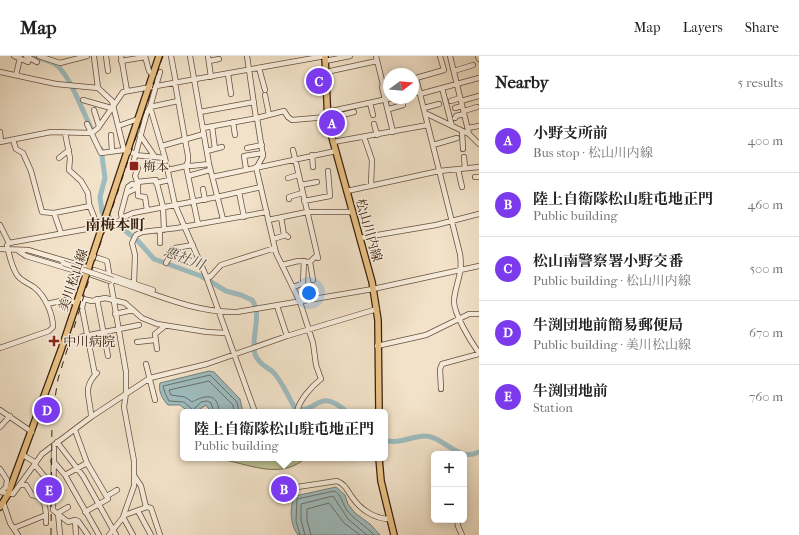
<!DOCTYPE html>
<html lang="en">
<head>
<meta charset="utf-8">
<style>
	:root { --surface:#fff; --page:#f6f6f6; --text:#222; --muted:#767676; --line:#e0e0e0; --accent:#7c3aed }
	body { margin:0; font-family:"IM FELL French Canon","Noto Serif JP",serif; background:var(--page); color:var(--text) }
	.controls { position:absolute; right:12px; bottom:12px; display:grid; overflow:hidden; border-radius:6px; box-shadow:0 2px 10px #0003 }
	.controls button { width:36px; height:36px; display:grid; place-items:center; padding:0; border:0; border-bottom:1px solid var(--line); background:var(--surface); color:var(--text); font:20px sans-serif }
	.compass { position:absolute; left:383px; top:12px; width:36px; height:36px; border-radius:50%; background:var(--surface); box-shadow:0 2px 10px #0003; rotate:74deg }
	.you { position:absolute; left:309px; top:237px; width:14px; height:14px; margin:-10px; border:3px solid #fff; border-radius:50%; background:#1a73e8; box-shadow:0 0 0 6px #1a73e833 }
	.badge { display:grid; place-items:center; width:26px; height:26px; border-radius:50%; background:var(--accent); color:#fff; font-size:13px; font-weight:700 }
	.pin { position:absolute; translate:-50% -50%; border:2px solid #fff; box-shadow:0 1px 4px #0006 }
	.popup { position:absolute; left:180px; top:353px; width:208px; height:52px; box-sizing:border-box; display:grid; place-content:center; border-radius:6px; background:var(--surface); filter:drop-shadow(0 1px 3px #0005); font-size:13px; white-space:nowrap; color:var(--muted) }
	.popup b { font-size:15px; color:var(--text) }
	.popup::after { content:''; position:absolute; left:50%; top:100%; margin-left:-8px; border:8px solid transparent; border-top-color:var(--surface) }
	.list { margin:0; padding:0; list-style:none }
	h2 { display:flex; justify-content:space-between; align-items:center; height:52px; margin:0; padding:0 16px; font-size:17px }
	h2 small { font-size:13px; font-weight:400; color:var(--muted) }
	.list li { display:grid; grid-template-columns:26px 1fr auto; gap:12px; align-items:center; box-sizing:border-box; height:64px; padding:0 16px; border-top:1px solid var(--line) }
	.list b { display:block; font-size:15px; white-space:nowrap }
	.list p { margin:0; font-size:13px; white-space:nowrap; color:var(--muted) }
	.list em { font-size:13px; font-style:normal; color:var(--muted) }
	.map { position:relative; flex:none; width:479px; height:479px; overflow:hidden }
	header { display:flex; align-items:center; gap:24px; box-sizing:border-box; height:56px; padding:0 20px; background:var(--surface); border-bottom:1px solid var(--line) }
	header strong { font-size:19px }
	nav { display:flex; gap:22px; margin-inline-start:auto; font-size:14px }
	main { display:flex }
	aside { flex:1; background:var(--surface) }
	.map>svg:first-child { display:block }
</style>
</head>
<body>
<header>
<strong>Map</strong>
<nav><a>Map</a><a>Layers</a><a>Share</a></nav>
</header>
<main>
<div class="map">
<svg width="479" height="479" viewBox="0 0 479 479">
	<rect width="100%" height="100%" fill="#f2e2c9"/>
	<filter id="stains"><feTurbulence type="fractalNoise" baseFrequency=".005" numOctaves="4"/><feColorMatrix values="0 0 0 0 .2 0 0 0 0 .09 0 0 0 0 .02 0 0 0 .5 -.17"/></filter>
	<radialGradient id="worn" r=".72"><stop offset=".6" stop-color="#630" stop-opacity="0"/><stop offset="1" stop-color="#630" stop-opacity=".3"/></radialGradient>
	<path fill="#c0c293" stroke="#7c7151" d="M225 402H306C281 423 254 410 225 404Z"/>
	<path fill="#9ebcbf" stroke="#767e79" d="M209 315 214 316 240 343 243 356H211L206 349 196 356H189L180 349H168C162 343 158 334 160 327Z
		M336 431 345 439 348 448 355 457 370 468 380 479H298C290 469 289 450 295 440Z"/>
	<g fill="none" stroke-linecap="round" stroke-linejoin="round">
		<path stroke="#6c6e67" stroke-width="1" d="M214 356 211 347 207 345 201 346 193 354 184 346 169 345 165 337 163 330 210 319 237 346 239 356
			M219 356C218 336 205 339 192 346L185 341 171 339 169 334 209 325 233 349 234 356
			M300 479 296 465 297 443 334 435C341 438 342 446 346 453 353 463 366 470 374 479
			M305 479 301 464V448L333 440 348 463 367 479
			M311 479 307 464V453L329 447 344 467 360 479"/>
		<path stroke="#9ebcbf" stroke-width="5" d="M31 0C39 3 48 3 55 8 69 17 83 56 91 72
			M101 93 105 122 100 141 102 156 138 185 154 203 201 220 226 235 241 239 252 244C263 259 250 282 255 298 258 307 265 310 272 315 282 324 288 341 295 352 318 360 316 329 347 356
			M385 384C397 389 412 380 425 380 444 380 458 407 479 396"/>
		<defs>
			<path id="minor" d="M14 0 28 6 29 3
				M26 0 37 6
				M39 0 60 7 87 0
				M106 0 108 15
				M121 0 127 35
				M145 0 149 15 153 19
				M171 0 176 27
				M190 0 209 108 223 163
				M208 0 211 21
				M247 0 256 62
				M376 0 383 29 389 28
				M450 0 469 78
				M478 0 479 3
				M94 1 98 32
				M121 5 145 1
				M209 5 219 3
				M325 5 350 0
				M259 12 265 34
				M454 15 473 9
				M0 16 56 28 98 32 112 45 124 94 136 98
				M160 16 150 51 165 102 175 149 206 220 255 356
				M326 16 377 5
				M228 18 231 38
				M16 19 20 2
				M413 22H416L460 198C463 218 456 226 454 244 453 257 471 286 479 297
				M416 22 444 14 440 0
				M175 27 188 100V105L186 110 198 168
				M383 29 382 31 393 76
				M442 32 452 70
				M413 37 420 36
				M420 38 479 22
				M265 39 269 59
				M83 44 111 52
				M451 45 460 42
				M461 45 479 40
				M370 47 373 59
				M424 52 439 48
				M455 52 462 50
				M389 53 403 49
				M94 54 99 70
				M464 55 477 51
				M200 56 254 46
				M327 56 392 42
				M425 57 469 78 479 88
				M342 59 354 56
				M327 62 341 58 343 61
				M455 62 456 60 464 58
				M233 66 235 79
				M87 68 101 97 124 94
				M374 68 377 79
				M118 70 138 63
				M212 70 215 93
				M203 72 257 62 284 55 288 61 292 64 327 61
				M468 72 479 70
				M462 75 463 93
				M0 76 1 85
				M65 77 70 102 69 114 81 125 88 137 89 148 98 171
				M111 79 112 95
				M140 79 155 101
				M364 81 372 104 371 129
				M13 84 16 93 23 97 31 115 42 156 54 157 90 150
				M0 86 51 76 92 77 98 72 123 36 325 0
				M333 86 428 69
				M433 89 457 82
				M162 90 204 78
				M247 92 262 89
				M293 94 318 202
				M207 95 222 91
				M135 99 165 102
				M312 99 313 111
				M464 101 465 112
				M59 102 69 94
				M187 109 191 110 209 108
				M256 111 276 197 300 246 313 287 316 309 321 323C312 330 299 344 297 356
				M257 111 263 100 257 62
				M246 113 244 100 263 97
				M458 113 462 131
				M168 114 186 110
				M188 120 210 114
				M212 121 336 95
				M475 121H479
				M288 122 298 119
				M137 126 156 124 163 151 164 174
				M156 127 169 124
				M301 129 317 126
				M203 133 205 144
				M347 135 439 115 479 111
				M239 136 244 161
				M289 143V141L302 137
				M304 145 330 140 328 115
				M147 154 145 141 138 140V128L135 120 138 112 134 104 147 56 150 51 178 45
				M54 157 61 177
				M281 161 284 179
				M122 163 121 157 128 131 132 128 135 129V133L127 137
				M268 164 307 156H353
				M0 169 9 187
				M104 169H115L124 161 133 157 217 141 261 131
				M160 174V187
				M360 182 436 169 479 158
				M273 183 286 179 288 181
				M0 193 28 194 89 212
				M17 194 26 200 86 218
				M92 200 107 205 126 316V337L124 351 134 405V430L123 461 133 479
				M310 206 313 224
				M166 207 175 192 193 189
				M282 209 298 205 310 206 317 199
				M94 214 153 234
				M92 219 112 226
				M206 220 210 221 221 209 275 192
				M113 224C153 237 194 257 237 256L373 233 479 210
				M134 227 135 199 132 187 136 179 142 176 177 172 267 156
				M294 231 303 227 304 205
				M79 242 92 245 105 242 125 247 142 262 157 268 207 276 225 277
				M84 243 82 252 95 319
				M97 243 108 300
				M47 248 65 244 77 247
				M277 250 287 280
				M115 258 133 254
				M80 281 139 269
				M137 286 155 284
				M377 290 426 279 469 258H479
				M0 292 49 275 53 271C53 258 45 240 35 232 29 227 22 226 17 219 12 211 9 199 7 189L9 187 98 171 102 172
				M157 293 155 278 165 270
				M146 308 155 344
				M441 333 440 313 442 308 479 298
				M0 354 32 376
				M91 361C91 342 81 333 97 317
				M0 371 10 360
				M75 374 87 407
				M57 386 83 420 116 479
				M54 389 53 454 68 466 75 464 78 465 88 479
				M23 399 36 407
				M53 405 65 419 99 479
				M35 409 44 420
				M0 413 7 424 6 431 1 436
				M65 419 87 407 108 443 85 456
				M135 421 141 430 146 451
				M20 429H26L32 439C47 441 46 455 46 467
				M284 433 337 425C345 428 347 434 352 441 360 453 374 463 390 463
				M0 436 13 438 42 398 91 361 150 322 207 308 287 280 377 253
				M107 440 117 434
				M3 446 10 467 18 479
				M138 455 151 479
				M75 464 76 479
				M457 464 458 470 462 479
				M14 472 46 459
				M60 479 58 457 68 451
				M109 479 125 459 147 451 151 452 160 479"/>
			<path id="major" d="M325 0 328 67 372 226 378 264 379 356
				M379 402 381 425 394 479
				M0 451 8 438 61 294 159 0"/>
		</defs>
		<use href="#minor" stroke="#67503e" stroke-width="6"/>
		<use href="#major" stroke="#39200f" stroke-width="8"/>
		<use href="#minor" stroke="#f7ecdc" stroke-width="4.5"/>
		<use href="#major" stroke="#e9c184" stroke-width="5.5"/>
		<path stroke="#39200f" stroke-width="1" stroke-dasharray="7 7" stroke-linecap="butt" d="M51 479 52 361 58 323 96 201 163 0"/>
		<defs>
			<path id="minor-bridge" d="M63 207 113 224"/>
		</defs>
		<use href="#minor-bridge" stroke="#67503e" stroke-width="6" stroke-linecap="butt"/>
		<use href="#minor-bridge" stroke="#f7ecdc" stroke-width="4.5"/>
	</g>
	<g fill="#8f2418" stroke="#f7ecdc" stroke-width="1.5">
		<rect x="129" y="105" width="10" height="10" rx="2"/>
		<path d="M52 279h4v4h4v4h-4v4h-4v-4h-4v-4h4z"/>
	</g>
	<g text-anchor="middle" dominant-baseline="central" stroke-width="3" stroke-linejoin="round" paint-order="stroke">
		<g font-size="13" fill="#39200f" stroke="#f7ecdc" text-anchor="start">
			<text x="143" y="110">梅本</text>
			<text x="63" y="285">中川病院</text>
		</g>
		<g font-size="13" fill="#39200f" stroke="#f7ecdc">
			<text transform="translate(369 174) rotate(74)">松山川内線</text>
			<text transform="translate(73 224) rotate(-71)">美川松山線</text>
		</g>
		<g font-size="14" font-style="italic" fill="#574f44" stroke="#f7ecdc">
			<text transform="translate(184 202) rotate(21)">悪社川</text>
		</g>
		<g font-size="15" font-weight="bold" fill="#39200f" stroke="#f7ecdc">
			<text x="115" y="169">南梅本町</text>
		</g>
	</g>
	<rect width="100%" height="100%" filter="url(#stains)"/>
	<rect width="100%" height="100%" fill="url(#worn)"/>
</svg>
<div class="controls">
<button>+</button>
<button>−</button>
</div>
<svg class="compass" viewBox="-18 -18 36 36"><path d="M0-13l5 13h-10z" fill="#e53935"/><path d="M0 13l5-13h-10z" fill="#767676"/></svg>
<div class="you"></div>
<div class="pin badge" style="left:332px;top:67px">A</div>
<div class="pin badge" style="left:284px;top:433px">B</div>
<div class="popup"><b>陸上自衛隊松山駐屯地正門</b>Public building</div>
<div class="pin badge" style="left:319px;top:25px">C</div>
<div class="pin badge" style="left:47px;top:354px">D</div>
<div class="pin badge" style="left:49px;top:434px">E</div>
</div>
<aside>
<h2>Nearby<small>5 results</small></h2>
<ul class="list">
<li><span class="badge">A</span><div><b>小野支所前</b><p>Bus stop · 松山川内線</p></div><em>400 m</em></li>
<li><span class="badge">B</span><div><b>陸上自衛隊松山駐屯地正門</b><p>Public building</p></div><em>460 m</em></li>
<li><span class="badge">C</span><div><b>松山南警察署小野交番</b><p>Public building · 松山川内線</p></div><em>500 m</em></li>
<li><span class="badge">D</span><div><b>牛渕団地前簡易郵便局</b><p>Public building · 美川松山線</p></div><em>670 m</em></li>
<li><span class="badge">E</span><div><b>牛渕団地前</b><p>Station</p></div><em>760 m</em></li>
</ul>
</aside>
</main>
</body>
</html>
